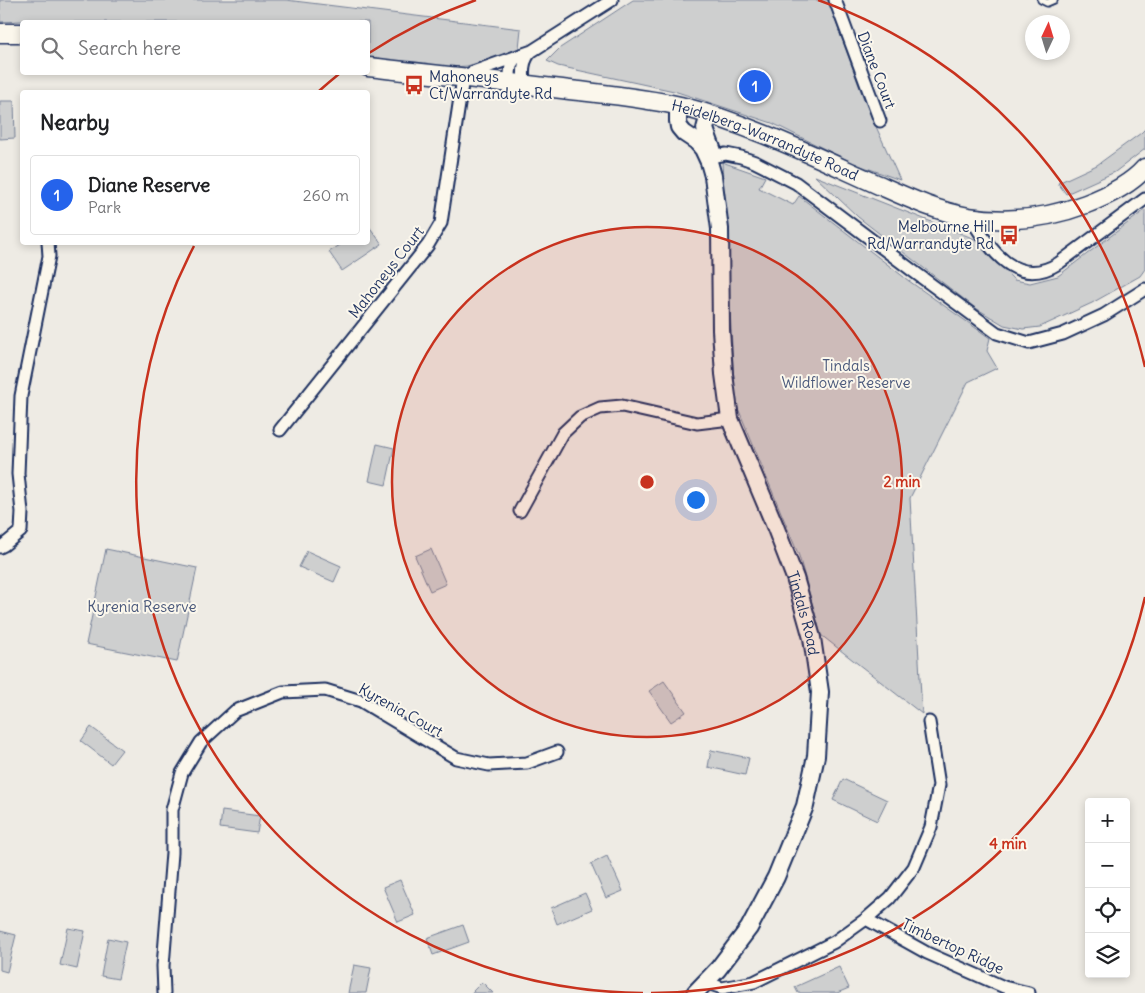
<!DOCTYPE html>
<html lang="en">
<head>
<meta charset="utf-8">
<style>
	:root { --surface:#fff; --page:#f2f2f2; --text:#202124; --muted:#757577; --line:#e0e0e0; --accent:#2563eb }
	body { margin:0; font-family:Delius,sans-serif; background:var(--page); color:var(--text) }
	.controls { position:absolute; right:15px; bottom:15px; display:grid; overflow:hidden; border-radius:5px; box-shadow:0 2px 8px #0003 }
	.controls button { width:45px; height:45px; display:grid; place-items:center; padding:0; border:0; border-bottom:1px solid var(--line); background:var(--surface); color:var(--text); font:25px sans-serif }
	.compass { position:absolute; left:1025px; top:15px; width:45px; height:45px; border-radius:50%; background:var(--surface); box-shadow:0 2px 8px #0003; rotate:4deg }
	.you { position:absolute; left:695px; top:499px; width:18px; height:18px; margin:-12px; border:4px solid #fff; border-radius:50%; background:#1a73e8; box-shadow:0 0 0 8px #1a73e833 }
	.badge { display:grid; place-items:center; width:32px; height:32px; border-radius:50%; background:var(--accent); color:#fff; font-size:16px; font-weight:700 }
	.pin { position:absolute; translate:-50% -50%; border:2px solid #fff; box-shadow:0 1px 5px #0006 }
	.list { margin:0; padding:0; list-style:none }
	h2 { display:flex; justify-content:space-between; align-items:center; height:65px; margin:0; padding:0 20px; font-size:21px }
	h2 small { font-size:16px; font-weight:400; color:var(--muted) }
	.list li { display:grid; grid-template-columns:32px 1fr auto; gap:15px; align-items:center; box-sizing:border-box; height:80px; margin:0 10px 10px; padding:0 10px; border:1px solid var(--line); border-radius:5px }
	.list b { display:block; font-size:19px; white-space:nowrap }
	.list p { margin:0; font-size:16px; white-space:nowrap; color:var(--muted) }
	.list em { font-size:16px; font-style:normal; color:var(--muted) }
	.icon { flex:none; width:28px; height:28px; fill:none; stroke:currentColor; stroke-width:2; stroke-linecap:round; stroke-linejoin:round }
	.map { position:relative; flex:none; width:1145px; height:993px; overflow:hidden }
	.search { position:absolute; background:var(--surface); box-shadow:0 2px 8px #0003; left:20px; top:20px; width:350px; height:55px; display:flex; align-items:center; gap:12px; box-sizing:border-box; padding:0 18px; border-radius:5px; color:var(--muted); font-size:19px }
	.panel { position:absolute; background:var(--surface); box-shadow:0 2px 8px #0003; left:20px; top:90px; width:350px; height:155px; border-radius:5px }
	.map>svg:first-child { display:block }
</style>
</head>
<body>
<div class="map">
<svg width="1145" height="993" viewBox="0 0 1145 993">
	<rect width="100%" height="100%" fill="#eeebe4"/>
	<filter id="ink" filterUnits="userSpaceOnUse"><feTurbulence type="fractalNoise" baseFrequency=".02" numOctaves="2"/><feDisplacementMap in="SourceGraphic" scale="10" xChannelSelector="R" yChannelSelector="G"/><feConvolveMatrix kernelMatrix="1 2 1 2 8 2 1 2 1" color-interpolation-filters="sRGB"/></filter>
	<g filter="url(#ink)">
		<path fill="#cecfcf" stroke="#747f96" d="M0 0H286L521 29 519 48 492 59 467 66 453 67 396 64 368 60V22H41L21 21 0 22Z
			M633 0H828L865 102 900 180 853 163 772 123 674 91 558 66 547 61 560 48Z
			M0 101H14L15 138 0 139Z
			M1145 129V149L1115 172 1066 194 1058 183 1097 165 1141 133Z
			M722 162 765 177 759 188 793 205 799 196 909 281 990 338 987 351 997 368 968 382 910 498 922 714 821 635 799 556 735 401Z
			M815 176 975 239 1014 280 1030 283 1058 276 1145 210V269L1140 276 1092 303 1040 327 1023 329 1004 325 974 307 858 217Z
			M368 225 382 244 342 271 329 252 343 243 368 242Z
			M377 444 394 448 386 485 369 481Z
			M106 549 197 568 177 662 86 644Z
			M431 549 446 584 430 591 415 556Z
			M307 551 341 566 334 582 299 567Z
			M664 681 686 712 671 722 649 691Z
			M91 727 122 750 111 764 81 741Z
			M711 750 749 758 745 775 708 767Z
			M843 779 887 800 877 821 833 800Z
			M222 811 260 816 257 833 220 828Z
			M607 856 623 891 606 898 591 864Z
			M400 880 415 915 398 922 383 887Z
			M585 893 592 909 557 924 551 908Z
			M463 925 469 942 433 955 427 938Z
			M68 928 85 931 77 969 60 965Z
			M0 931 16 935 7 972 0 970Z
			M108 938 126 942 118 979 101 976Z
			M354 965 371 968 366 993H348Z
			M839 967 849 988 837 993H798L795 987Z
			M482 982 493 993H471Z"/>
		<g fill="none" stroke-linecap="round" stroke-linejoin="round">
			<defs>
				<path id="lane" d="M1041 0 1047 3 1054 0"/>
				<path id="street" d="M835 0 880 121
					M510 83C510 73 509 61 519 56
					M524 85C523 72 522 60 532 51
					M715 156 726 154 741 157 755 162 796 183 917 274 997 333 1029 343 1063 334 1104 315 1145 289
					M970 217C990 249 1016 290 1059 263L1145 199
					M280 430 428 245 441 223 463 78 473 72 532 51 612 0
					M520 511 563 433 580 417 600 408 622 406 697 423 730 419
					M0 547 4 545 21 531 22 512 18 474 21 396 49 256 48 242
					M866 919 927 953 1004 987 1029 993
					M705 982 722 988 754 982 834 942 866 919 890 898 914 867 931 827 939 785 929 722
					M164 993 163 966 172 853V810L182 773 201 742 235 711 283 692 325 690 361 701 456 758 489 765 527 763 557 752"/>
				<g id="secondary">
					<path id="s1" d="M678 106V121L679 127 684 133 696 141 703 149 709 162 713 176 720 229 721 330 724 374 730 419 775 526 795 578 812 638 820 692 816 756 805 806 776 877 749 928 718 969 695 993"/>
					<path d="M709 114 705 129 714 154"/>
				</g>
				<g id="primary">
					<path d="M0 33H22"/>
					<path id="s2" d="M368 67C432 74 498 81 562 89 602 94 641 97 680 106 746 123 808 153 870 181 902 195 934 211 969 217 1008 223 1049 218 1086 204 1107 196 1130 185 1145 168"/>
				</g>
			</defs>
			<use href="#lane" stroke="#1b2f5e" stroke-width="9"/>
			<use href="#street" stroke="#1b2f5e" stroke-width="15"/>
			<use href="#secondary" stroke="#1b2f5e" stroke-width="20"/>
			<use href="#primary" stroke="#1b2f5e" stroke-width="21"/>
			<use href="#lane" stroke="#fbf7ec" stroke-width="5.5"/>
			<use href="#street" stroke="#fbf7ec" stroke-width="11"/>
			<use href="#secondary" stroke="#fbf7ec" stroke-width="16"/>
			<use href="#primary" stroke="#fbf7ec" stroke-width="18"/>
		</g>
	</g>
	<circle cx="647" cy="482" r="255" fill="#c8321e" fill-opacity=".12"/>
	<g fill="none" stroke="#c8321e" stroke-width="2.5">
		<circle cx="647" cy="482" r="255"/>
		<path d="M1145 597A511 511 0 0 1 651 993M643 993A511 511 0 0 1 194 246M319 91A511 511 0 0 1 339 74M369 53A511 511 0 0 1 476 0M818 0A511 511 0 0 1 1145 367"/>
	</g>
	<defs>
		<symbol id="bus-bare" viewBox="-9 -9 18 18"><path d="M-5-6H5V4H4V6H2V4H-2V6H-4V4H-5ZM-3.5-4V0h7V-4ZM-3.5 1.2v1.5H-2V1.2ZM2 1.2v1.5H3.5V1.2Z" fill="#c8321e" stroke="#fbf7ec" stroke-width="2.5" paint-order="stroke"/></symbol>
	</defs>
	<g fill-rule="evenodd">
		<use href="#bus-bare" x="400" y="71" width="28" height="28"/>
		<use href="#bus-bare" x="995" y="221" width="28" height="28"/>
	</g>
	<g text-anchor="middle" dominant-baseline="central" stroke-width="4" stroke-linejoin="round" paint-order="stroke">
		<g font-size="15" fill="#1b2f5e" stroke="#fbf7ec">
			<text transform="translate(877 70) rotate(69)">Diane Court</text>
			<text stroke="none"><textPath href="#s2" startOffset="406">Heidelberg-Warrandyte Road</textPath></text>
			<text transform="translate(386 272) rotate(-52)">Mahoneys Court</text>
			<text stroke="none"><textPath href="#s1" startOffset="535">Tindals Road</textPath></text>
			<text transform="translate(401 710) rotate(29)">Kyrenia Court</text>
			<text transform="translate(953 946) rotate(25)">Timbertop Ridge</text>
		</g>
		<g font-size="15" fill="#1b2f5e" stroke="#fbf7ec" text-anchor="start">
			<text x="429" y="76">Mahoneys<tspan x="429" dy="17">Ct/Warrandyte Rd</tspan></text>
			<text x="994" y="226" text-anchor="end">Melbourne Hill<tspan x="994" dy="17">Rd/Warrandyte Rd</tspan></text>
		</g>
		<g font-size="15" fill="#48577a" stroke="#fbf7ec">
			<text x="846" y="365">Tindals<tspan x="846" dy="17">Wildflower Reserve</tspan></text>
			<text x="142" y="606">Kyrenia Reserve</text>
		</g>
	</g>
	<circle cx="647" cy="482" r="8" fill="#c8321e" stroke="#fbf7ec" stroke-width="2.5"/>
	<g font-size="15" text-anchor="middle" font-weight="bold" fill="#c8321e" stroke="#fbf7ec" stroke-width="4" stroke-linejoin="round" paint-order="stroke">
		<text x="902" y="487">2 min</text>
		<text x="1008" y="849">4 min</text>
	</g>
</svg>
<div class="controls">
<button>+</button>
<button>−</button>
<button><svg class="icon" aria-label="locate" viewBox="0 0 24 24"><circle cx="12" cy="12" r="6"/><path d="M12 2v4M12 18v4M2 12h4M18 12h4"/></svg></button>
<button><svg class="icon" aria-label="layers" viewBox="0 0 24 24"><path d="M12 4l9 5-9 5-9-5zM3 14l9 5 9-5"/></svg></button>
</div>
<svg class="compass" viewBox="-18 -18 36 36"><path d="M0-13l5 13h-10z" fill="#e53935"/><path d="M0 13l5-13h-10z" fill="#757577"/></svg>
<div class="you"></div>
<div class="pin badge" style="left:755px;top:86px">1</div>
<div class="search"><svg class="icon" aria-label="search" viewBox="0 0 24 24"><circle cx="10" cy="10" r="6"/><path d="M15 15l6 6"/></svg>Search here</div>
<section class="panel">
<h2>Nearby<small></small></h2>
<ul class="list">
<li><span class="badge">1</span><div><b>Diane Reserve</b><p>Park</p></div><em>260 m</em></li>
</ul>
</section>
</div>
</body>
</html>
